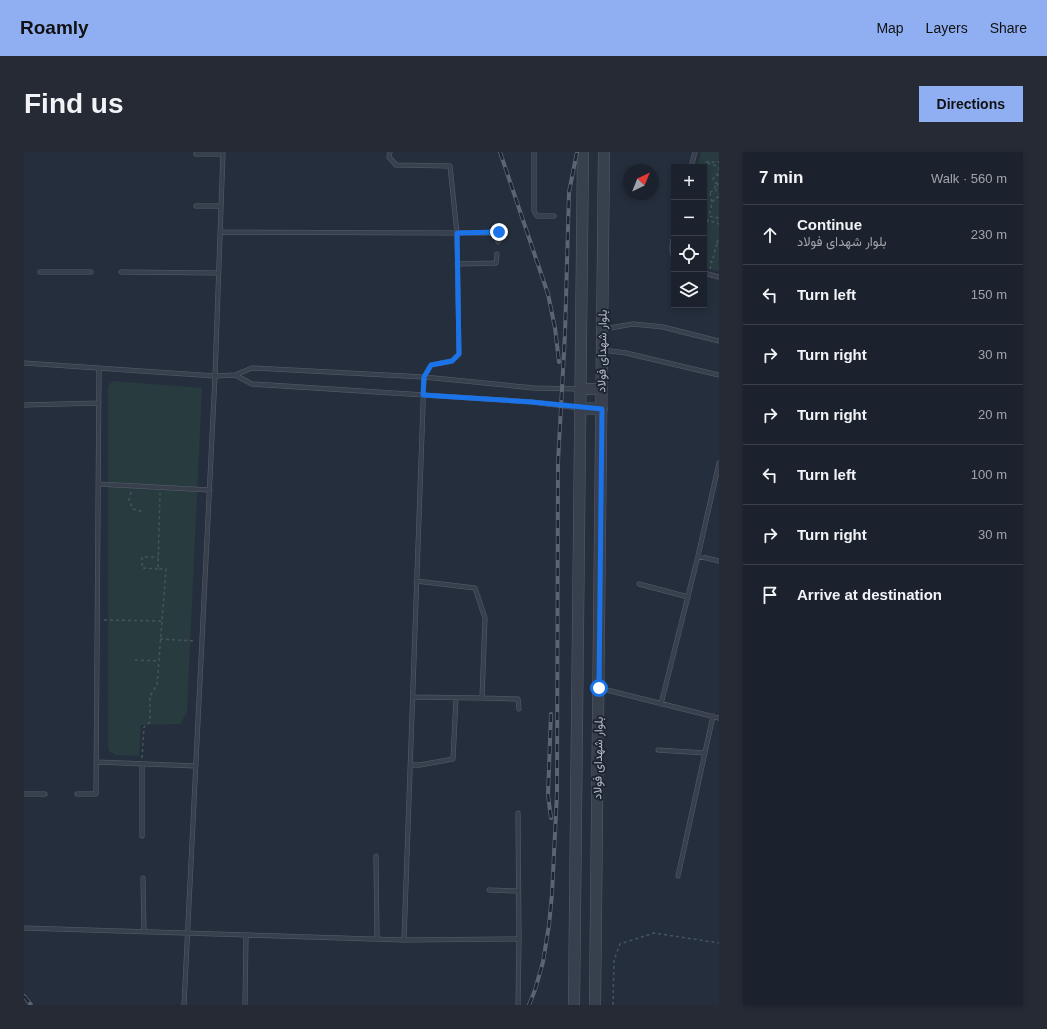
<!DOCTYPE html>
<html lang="en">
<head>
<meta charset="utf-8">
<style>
	:root { --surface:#1c222d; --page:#252a35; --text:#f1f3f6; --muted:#a0a4aa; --line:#3a3f49; --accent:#8faff2 }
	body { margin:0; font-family:Arial,Vazirmatn,sans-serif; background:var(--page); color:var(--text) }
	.controls { position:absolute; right:12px; top:12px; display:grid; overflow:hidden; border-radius:0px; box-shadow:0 2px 6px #0003 }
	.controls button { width:36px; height:36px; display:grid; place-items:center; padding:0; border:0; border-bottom:1px solid var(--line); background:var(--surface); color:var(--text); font:20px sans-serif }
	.compass { position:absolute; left:599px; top:12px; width:36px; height:36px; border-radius:50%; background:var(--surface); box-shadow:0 2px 6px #0003; rotate:43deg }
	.stop { position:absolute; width:12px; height:12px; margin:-9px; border:3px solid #1a73e8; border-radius:50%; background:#fff }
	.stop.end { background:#1a73e8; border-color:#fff; box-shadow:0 1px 4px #0008 }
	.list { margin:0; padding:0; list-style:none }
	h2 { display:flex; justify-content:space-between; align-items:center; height:52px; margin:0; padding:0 16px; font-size:17px }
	h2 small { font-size:13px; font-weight:400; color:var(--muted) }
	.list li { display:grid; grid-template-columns:26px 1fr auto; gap:12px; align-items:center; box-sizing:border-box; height:60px; padding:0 16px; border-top:1px solid var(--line) }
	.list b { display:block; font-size:15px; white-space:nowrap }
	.list p { margin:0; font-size:13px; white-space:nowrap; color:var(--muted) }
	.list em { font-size:13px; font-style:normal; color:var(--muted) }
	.icon { flex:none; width:22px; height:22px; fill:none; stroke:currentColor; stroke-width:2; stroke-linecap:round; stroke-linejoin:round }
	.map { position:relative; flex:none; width:695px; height:853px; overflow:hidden; border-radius:0px }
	header { display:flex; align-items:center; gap:24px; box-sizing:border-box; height:56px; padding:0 20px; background:var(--accent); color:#111 }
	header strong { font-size:19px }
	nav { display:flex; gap:22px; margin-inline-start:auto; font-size:14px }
	.intro { display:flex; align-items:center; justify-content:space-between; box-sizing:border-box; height:96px; padding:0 24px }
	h1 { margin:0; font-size:28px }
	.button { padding:10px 18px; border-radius:0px; background:var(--accent); color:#111; font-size:14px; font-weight:700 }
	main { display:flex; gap:24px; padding:0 24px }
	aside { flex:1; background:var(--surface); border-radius:0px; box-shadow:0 2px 6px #0003 }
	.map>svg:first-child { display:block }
</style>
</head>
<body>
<header>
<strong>Roamly</strong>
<nav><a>Map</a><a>Layers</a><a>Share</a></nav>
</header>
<div class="intro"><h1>Find us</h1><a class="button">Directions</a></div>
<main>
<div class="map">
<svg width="695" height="853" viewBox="0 0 695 853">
	<rect width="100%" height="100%" fill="#252e3c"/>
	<path fill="#283b3e" d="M677 0H695V119L680 116V15H673Z
		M90 229 178 236 163 560 156 572 117 573 115 604 92 603 85 599 84 592V239L85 232Z"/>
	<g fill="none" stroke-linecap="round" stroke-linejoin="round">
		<defs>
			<path id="service" d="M366 0 365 5 372 13 426 14 433 81H475L474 90
				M510 0V59L513 64H530
				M172 2H199
				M667 15 671 0
				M172 54H197
				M650 84C648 90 647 99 650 105
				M433 112 472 111 473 102
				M16 120H67
				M97 120 195 121
				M680 121 695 125
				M580 177 609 172 639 175 695 189
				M579 198 602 201 695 223
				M0 211 191 224 199 0
				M0 253 75 251
				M555 256 508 250 228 232 211 223 228 216 400 225 510 236 556 237
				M74 332 186 338
				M674 404 695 409
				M615 432 664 445
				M575 536 695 566
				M389 545 458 546 461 466 451 436 392 429
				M458 546 494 547 495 557
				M637 552 674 404 695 311
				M634 598 681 601
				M73 610 172 614
				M118 612V684
				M386 613H396L429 607 432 546
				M0 642H21
				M53 642H72L75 216
				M494 661 495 787
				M352 704 353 787
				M654 724 689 564
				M119 726 120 780
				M465 738 494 739
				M0 776 380 788 400 225 407 213 428 209 435 202 433 81 196 80
				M380 788 495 787 494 853
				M160 853 191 224 211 223
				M221 853 222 783"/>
			<path id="tertiary" d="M557 237H578
				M556 256 578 257
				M550 853 559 0
				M571 853 580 0"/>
		</defs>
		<use href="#service" stroke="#575e6b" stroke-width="5"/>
		<use href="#tertiary" stroke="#575e6b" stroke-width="12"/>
		<path stroke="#45565b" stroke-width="1.5" stroke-dasharray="3 3" stroke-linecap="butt" d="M684 10 686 12 693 14 695 16 693 23
			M679 15 681 10H695
			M695 23H692L689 27 691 31H695
			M694 31 692 39 695 42
			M680 39 687 40 690 38 692 31
			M680 40 686 41 688 51
			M695 45 691 46 688 51 685 64 695 66
			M680 74H682L684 68 695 72
			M693 91 695 85
			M680 108 688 110 693 91H695
			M686 117 688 110
			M107 340 105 348 109 357 121 360
			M134 417 118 416V405H134
			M80 468 138 469
			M136 487 172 489
			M111 508 135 509
			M118 606 120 575 126 570V544L133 533 142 417H134L136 341
			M589 853 590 808 596 792 630 781 695 791"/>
		<use href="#service" stroke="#39404d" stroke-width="4"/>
		<use href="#tertiary" stroke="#39404d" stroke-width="11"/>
		<defs>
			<path id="rail" d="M476 0 524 142 531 176 535 210
				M527 562 524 643 527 666
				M0 844 7 853
				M505 853 511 838 519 810 525 773 528 742 533 641 534 310 541 182 545 40 553 0"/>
		</defs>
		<use href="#rail" stroke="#5b6473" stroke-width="4"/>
		<use href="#rail" stroke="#1e2532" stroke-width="2.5" stroke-dasharray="8" stroke-linecap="butt"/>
	</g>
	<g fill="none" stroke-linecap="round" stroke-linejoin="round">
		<path stroke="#1a73e8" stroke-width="5" d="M475 80 433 81 435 202 428 209 407 213 400 225 399 243 508 250 578 257 575 536"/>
	</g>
	<g text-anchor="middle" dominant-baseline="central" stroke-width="4" stroke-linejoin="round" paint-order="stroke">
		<g font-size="12" fill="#b5bbc8" stroke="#1e2532">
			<text transform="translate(578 199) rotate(-89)">بلوار شهدای فولاد</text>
			<text transform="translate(574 606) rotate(-89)">بلوار شهدای فولاد</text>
		</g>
	</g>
</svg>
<div class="controls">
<button>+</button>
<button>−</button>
<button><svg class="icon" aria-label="locate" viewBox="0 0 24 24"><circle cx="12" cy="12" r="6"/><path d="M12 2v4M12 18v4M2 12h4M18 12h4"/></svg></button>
<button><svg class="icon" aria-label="layers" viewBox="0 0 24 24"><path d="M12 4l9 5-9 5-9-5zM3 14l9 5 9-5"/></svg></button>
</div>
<svg class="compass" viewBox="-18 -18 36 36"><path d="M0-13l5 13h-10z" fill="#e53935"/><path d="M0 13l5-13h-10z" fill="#a0a4aa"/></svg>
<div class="stop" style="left:575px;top:536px"></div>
<div class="stop end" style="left:475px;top:80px"></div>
</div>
<aside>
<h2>7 min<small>Walk · 560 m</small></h2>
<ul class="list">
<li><svg class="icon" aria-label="ahead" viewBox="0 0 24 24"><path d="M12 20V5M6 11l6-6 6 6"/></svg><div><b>Continue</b><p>بلوار شهدای فولاد</p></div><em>230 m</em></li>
<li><svg class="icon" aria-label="left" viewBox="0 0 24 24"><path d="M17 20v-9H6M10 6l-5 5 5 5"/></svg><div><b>Turn left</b></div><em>150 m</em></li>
<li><svg class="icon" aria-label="right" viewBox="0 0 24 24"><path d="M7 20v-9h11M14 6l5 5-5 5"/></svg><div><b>Turn right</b></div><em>30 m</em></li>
<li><svg class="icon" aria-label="right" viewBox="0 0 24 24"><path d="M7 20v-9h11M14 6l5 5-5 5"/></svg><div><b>Turn right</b></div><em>20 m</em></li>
<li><svg class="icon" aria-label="left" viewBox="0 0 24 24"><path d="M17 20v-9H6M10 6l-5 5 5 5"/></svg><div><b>Turn left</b></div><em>100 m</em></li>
<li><svg class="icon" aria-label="right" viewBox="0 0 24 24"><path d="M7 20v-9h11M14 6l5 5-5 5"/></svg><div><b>Turn right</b></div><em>30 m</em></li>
<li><svg class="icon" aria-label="arrive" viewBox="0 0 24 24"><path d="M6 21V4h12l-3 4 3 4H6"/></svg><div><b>Arrive at destination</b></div></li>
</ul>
</aside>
</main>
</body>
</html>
